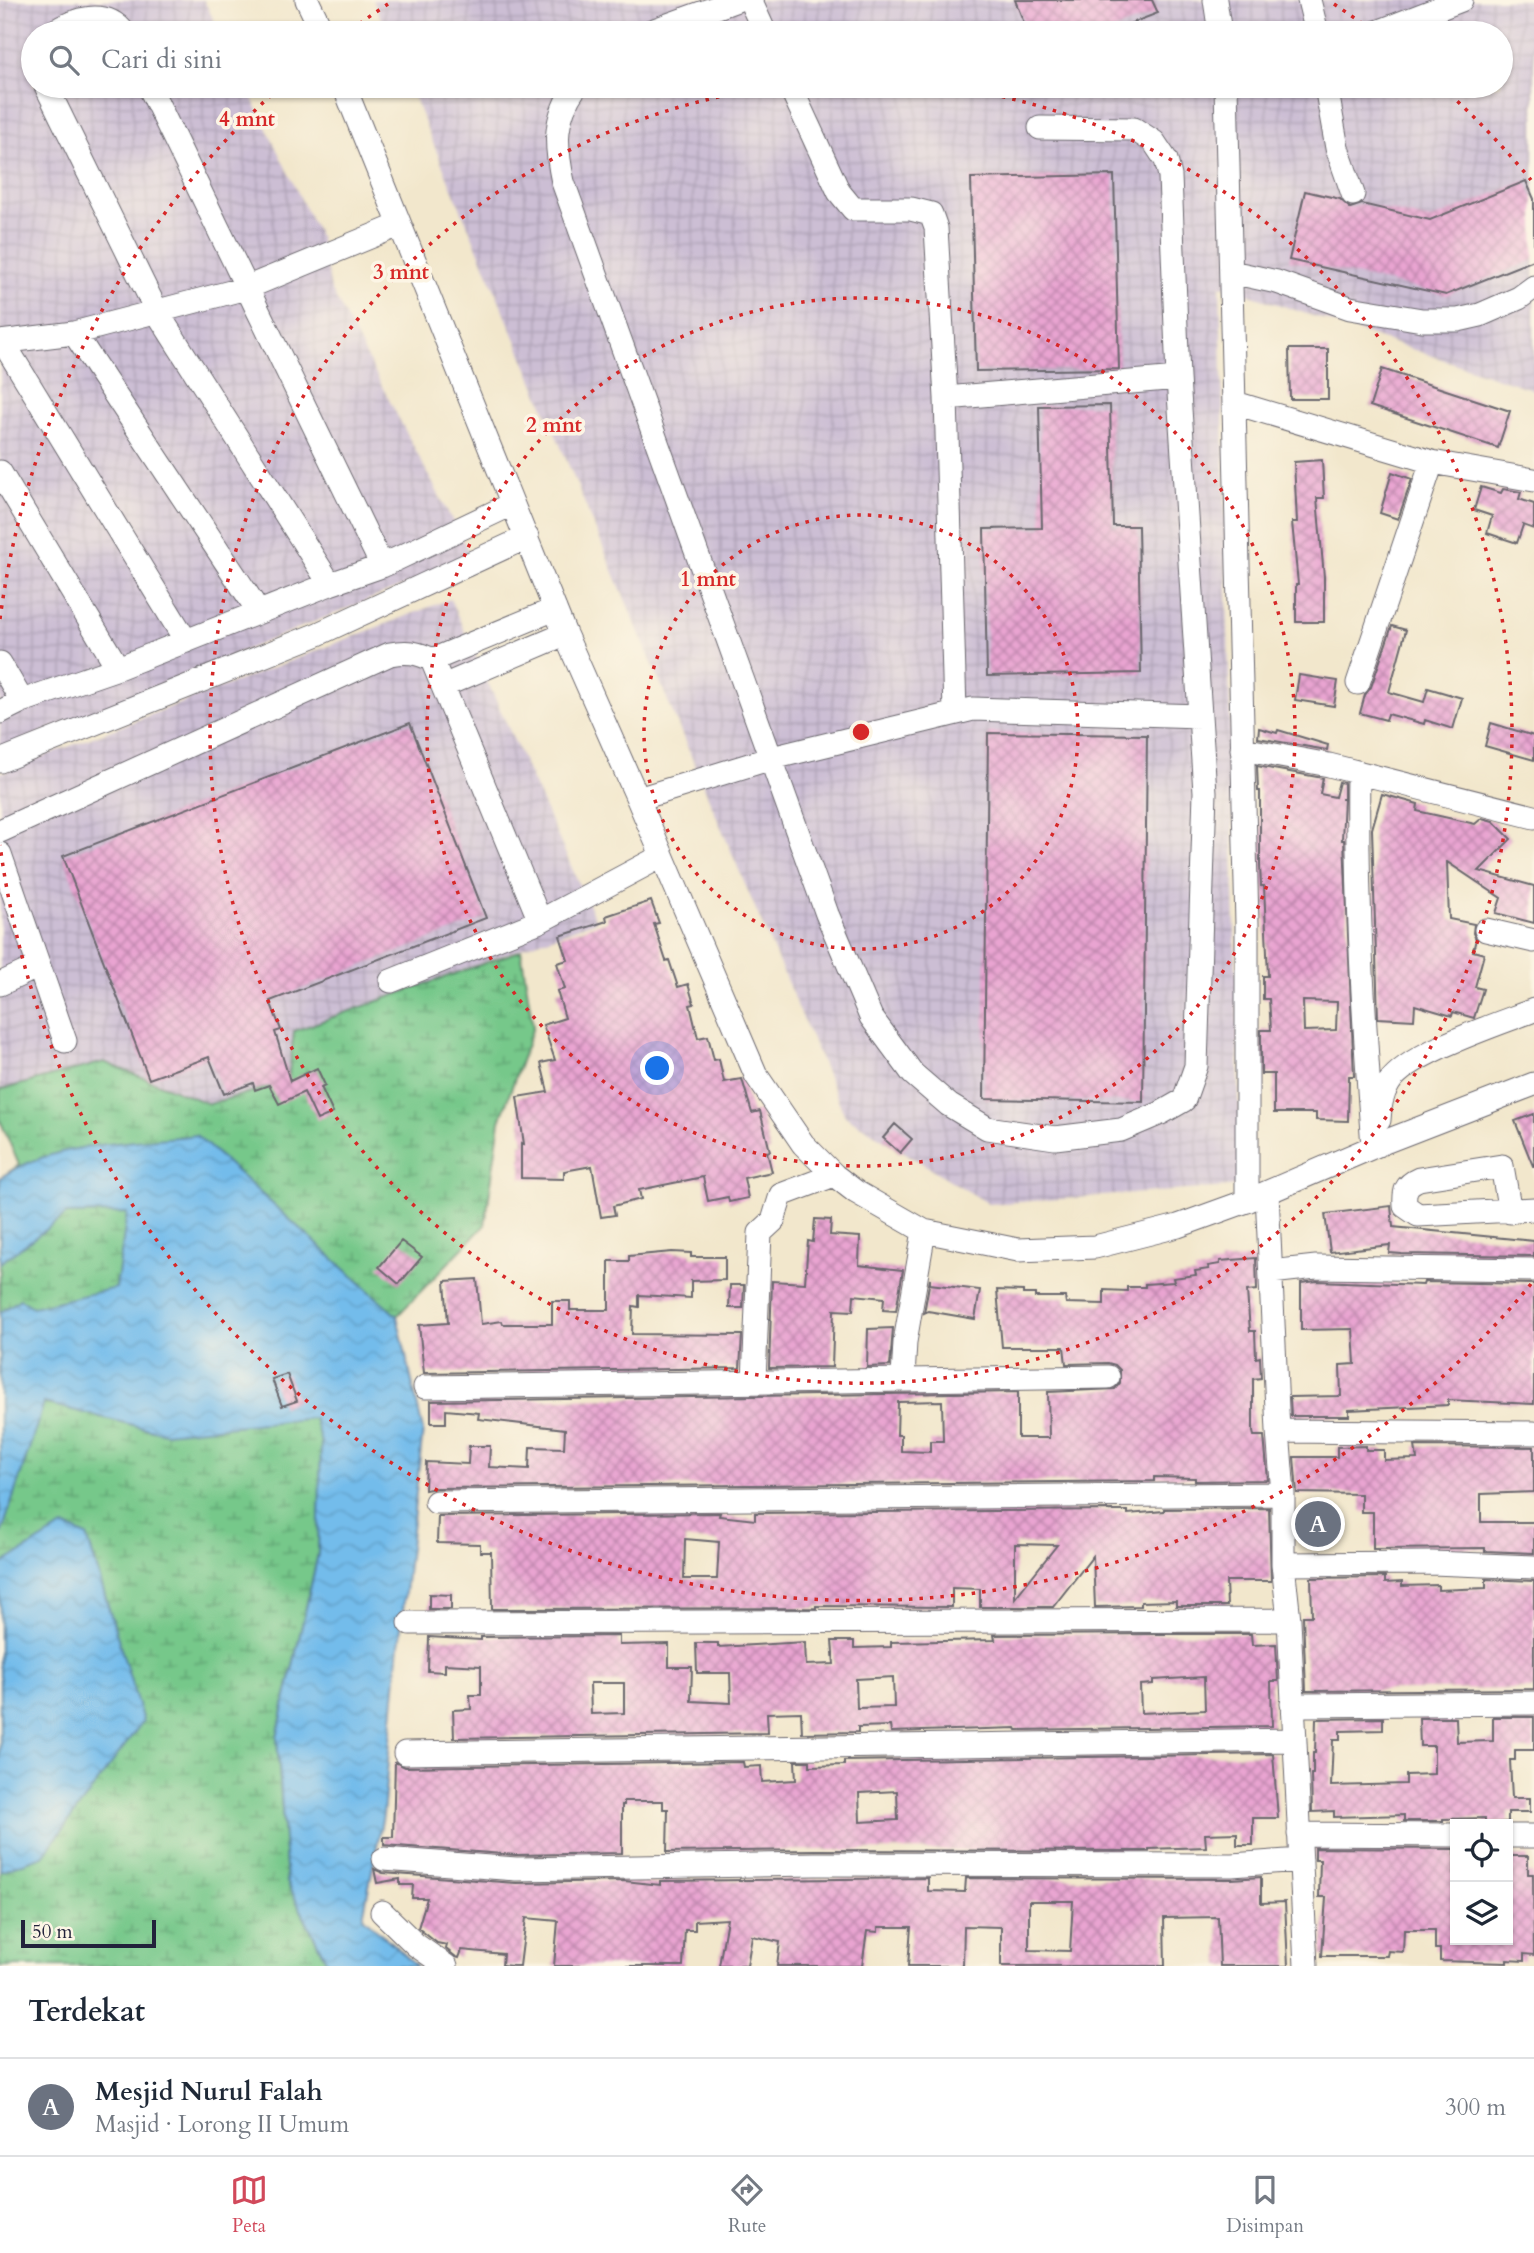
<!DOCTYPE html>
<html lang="id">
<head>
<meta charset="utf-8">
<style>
	:root { --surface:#fff; --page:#f2f2f3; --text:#1f2937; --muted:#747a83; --line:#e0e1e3; --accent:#d1495b }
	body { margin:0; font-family:Cardo,serif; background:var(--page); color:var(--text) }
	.controls { position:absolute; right:21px; bottom:21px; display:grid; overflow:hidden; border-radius:0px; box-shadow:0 2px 5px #0004 }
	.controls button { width:63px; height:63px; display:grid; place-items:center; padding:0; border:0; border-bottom:2px solid var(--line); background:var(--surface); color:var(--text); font:35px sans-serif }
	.scale { position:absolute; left:21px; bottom:18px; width:135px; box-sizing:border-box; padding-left:7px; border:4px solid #22223b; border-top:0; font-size:19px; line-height:24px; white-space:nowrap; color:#22223b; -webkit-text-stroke:5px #fcf5e5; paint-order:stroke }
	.you { position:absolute; left:658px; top:1069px; width:24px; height:24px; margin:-18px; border:5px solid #fff; border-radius:50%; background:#1a73e8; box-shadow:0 0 0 10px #1a73e833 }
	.badge { display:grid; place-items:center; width:46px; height:46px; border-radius:50%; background:var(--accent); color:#fff; font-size:23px; font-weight:700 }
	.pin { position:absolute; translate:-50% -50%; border:4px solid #fff; box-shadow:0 2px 7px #0006 }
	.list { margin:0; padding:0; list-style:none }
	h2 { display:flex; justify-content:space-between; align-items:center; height:91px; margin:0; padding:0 28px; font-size:30px }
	h2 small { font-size:23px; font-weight:400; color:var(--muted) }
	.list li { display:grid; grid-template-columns:46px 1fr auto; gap:21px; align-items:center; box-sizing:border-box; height:98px; padding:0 28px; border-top:2px solid var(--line) }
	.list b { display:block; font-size:26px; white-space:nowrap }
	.list p { margin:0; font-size:23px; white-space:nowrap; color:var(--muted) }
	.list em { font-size:23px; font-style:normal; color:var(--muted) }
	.icon { flex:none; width:38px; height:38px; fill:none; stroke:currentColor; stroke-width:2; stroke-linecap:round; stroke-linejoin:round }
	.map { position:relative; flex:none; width:1534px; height:1966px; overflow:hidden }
	.search { position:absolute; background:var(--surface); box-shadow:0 2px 5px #0004; left:21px; right:21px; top:21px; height:77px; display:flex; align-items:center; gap:18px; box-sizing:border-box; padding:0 24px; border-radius:38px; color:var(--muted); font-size:26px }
	.sheet { height:189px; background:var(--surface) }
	nav { display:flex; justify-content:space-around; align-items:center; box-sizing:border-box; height:98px; border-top:2px solid var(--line); background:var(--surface); font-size:19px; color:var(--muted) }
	nav a { display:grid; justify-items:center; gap:4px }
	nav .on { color:var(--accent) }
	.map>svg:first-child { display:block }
</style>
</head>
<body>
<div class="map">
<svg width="1534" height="1966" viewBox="0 0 1534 1966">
	<defs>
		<pattern id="industrial-grid" width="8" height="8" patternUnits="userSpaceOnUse" patternTransform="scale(1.75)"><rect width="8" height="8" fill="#ccbed4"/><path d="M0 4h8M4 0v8" fill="none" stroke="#afa3b7"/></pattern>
		<pattern id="wetland-marsh" width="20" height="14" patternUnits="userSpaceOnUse" patternTransform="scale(1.75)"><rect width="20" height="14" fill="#76c88a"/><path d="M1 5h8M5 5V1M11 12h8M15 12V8" fill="none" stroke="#60a272"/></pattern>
		<pattern id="water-waves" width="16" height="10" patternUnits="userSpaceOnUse" patternTransform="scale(1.75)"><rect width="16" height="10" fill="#73bceb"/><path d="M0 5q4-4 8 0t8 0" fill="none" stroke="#63a1ca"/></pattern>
		<pattern id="building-cross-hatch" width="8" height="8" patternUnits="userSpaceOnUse" patternTransform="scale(1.75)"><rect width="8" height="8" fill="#e9a4d1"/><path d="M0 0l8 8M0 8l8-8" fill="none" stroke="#bc85ab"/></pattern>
	</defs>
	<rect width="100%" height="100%" fill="#fcf5e5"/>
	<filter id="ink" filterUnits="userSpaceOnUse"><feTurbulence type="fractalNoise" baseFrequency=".0143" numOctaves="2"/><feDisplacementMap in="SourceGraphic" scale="14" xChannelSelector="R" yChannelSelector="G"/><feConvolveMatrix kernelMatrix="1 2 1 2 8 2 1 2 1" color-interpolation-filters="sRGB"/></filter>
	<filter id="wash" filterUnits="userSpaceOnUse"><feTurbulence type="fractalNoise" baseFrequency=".00686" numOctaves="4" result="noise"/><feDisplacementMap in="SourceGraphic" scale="28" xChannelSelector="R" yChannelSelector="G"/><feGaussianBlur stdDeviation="1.57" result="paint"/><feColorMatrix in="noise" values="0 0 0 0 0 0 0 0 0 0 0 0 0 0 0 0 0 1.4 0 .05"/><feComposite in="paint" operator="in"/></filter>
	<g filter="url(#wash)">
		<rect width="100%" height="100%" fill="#f2e7cc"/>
		<path fill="url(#industrial-grid)" d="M0 0H204L220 33H33V86H246L320 238 331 289 472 558 0 749Z
			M373 0H1534V390L1220 285 1241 1186 989 1204 845 1116 747 889 409 86H1501V33H387Z
			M450 599 596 921 294 1031 288 1082 209 1104 104 1062 0 1090V773Z"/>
		<path fill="url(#wetland-marsh)" stroke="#4c7562" stroke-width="2" d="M521 950 533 1027 500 1121 485 1225 397 1316 322 1443 318 1554 277 1737 287 1882 329 1966H0V1178L19 1165 0 1120V1090L104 1062 209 1104 288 1082 294 1031Z"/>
		<path fill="url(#water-waves)" stroke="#4a6f93" stroke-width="2" d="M196 1135 397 1316 423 1430 398 1655 383 1815 363 1917 417 1966H329L287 1882 277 1737 318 1554 321 1443 314 1418 165 1433 44 1403 0 1538V1313L20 1299 33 1307 116 1288 127 1213 67 1214 0 1263V1178C54 1141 132 1143 196 1135Z
			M64 1526 87 1536 143 1721 43 1856 0 1871V1565Z"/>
		<g id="blocks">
			<path fill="url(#building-cross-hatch)" fill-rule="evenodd" d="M1015 0H1152L1158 13 1106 33H1028Z
				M1114 175 1119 369 976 371 971 178Z
				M1526 181 1534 199V260L1446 295 1289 260 1305 191 1340 199 1350 208 1362 204 1430 220Z
				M1289 349H1328V399H1290Z
				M1382 369 1510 411 1498 448 1370 406Z
				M1110 405 1113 526H1138L1141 673 987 676 984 529 1042 528 1039 406Z
				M1322 460 1324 498H1317L1324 577V622H1296V584H1298L1292 522H1297L1294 462Z
				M1392 472 1412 479 1398 519 1380 513Z
				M1481 487 1501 493 1503 489 1521 492 1519 499 1534 504V529L1523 525 1517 543 1487 533 1492 516 1474 510Z
				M1392 626 1406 630 1389 692 1424 702 1428 688 1462 698 1453 729 1425 720 1424 724 1388 714 1386 720 1360 713 1365 695 1371 687Z
				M1299 675 1338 681 1334 706 1295 700Z
				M410 723 486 918 270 1001 281 1030 275 1032 290 1081 317 1068 325 1085 321 1087 333 1113 317 1120 304 1092 279 1104 269 1085 255 1090 253 1083 224 1094 209 1057 149 1079 63 856Z
				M1491 723 1534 736V760L1485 746Z
				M1259 728 1277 733 1278 730 1328 745 1327 750 1258 738Z
				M988 733 1147 735 1143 1102 984 1099Z
				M1257 766 1323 778 1320 794 1335 797 1339 782 1344 783V799H1341H1344L1342 840H1344L1354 1076H1349L1348 1121 1316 1120V1113H1274V1074H1261V1030H1271L1269 999H1263V976H1268L1264 886H1261L1260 865V791H1258ZM1303 1001 1337 1002 1336 1030 1304 1031Z
				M1382 794 1418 804 1417 811 1475 824 1482 818 1493 821 1511 839 1479 871 1534 886V923L1496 913 1501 898 1447 862 1449 919 1474 924 1473 933 1476 939 1473 951 1484 954 1475 987 1483 989 1474 1018 1453 1012 1452 1016 1415 1005 1414 1020 1378 1018 1372 829Z
				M651 901 659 923 654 924 666 961 669 960 678 987 688 984 694 1004 690 1005 698 1038 708 1036 714 1060 719 1059 724 1082 742 1079 752 1113 760 1111 770 1151 767 1152 772 1172 744 1178 748 1198 729 1202 728 1197 708 1201 703 1177 639 1190 641 1199 613 1206 615 1215 601 1217 592 1166 564 1171V1179L521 1178V1143L524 1144 517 1097 548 1092 541 1063 555 1060 543 1025 565 1018 557 991 565 989 557 963 568 960 560 936 607 921 606 916Z
				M1534 1114V1166H1533L1515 1121Z
				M895 1124 912 1139 900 1153 883 1138Z
				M1391 1206 1393 1227 1534 1241V1256L1402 1254 1389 1253 1390 1245 1330 1252 1325 1214Z
				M815 1219 831 1220 830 1235 860 1237 859 1265 903 1270 896 1311 883 1310 884 1298 854 1295 853 1311 834 1310 832 1367 769 1368 772 1281 805 1283 808 1241 813 1242Z
				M401 1241 422 1257 399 1284 379 1267Z
				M672 1252 691 1253V1257H725V1280L691 1281V1298L639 1295V1307L633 1306 632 1334 742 1335 740 1368 424 1373 419 1325 448 1323 445 1281 477 1279 481 1324 502 1321 503 1324H552V1301H570V1310H609V1261H629V1256Z
				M1256 1258 1257 1290 1247 1291 1250 1331H1255L1256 1358 1260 1357 1261 1378 1253 1379V1432L1254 1436H1264L1268 1480 1195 1481V1478L1154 1477V1481L436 1488 425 1490 426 1462 468 1464 469 1446H490L489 1467 529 1469 530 1447 564 1448 565 1429 478 1419 479 1413 446 1410V1423H431V1401L1018 1392V1438H1049L1048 1392 1115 1389 1120 1383V1370L1115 1365 1108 1363 1066 1364 1064 1347H1002L997 1290 1023 1291V1294H1035V1297H1065L1066 1303 1104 1304V1290L1127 1291V1287H1145V1284L1174 1282 1173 1278 1196 1275 1195 1271 1209 1269 1208 1266 1220 1264V1261ZM942 1401 943 1441H930V1452L901 1451V1435H897L898 1402Z
				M930 1279V1284L980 1290 975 1319 928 1311 924 1313Z
				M1317 1281 1423 1285 1424 1282 1534 1284V1404L1448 1400V1405L1349 1410V1416H1291L1290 1397 1341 1396 1340 1365 1355 1364 1353 1329 1301 1330V1283Z
				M730 1285H744L743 1308H729Z
				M893 1328 890 1366 867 1367 868 1329Z
				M287 1374 297 1401 282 1406 272 1379Z
				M1366 1446V1450H1384V1460L1417 1459 1415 1446 1534 1447V1492L1481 1494V1522H1534V1553L1485 1551V1548L1373 1549V1512H1361V1494L1297 1493 1294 1457H1337V1447Z
				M1317 1503 1339 1522 1319 1544 1298 1526Z
				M1269 1508 1271 1581H1226L1227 1606H1176V1601L1141 1602V1606L1095 1607 1093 1556 1053 1607H980V1589L952 1588V1607L816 1606V1608L492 1609 491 1552H480V1544L437 1543 438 1516 720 1513 719 1516 755 1520V1513L1113 1510V1511H1128V1514L1164 1511V1509ZM685 1539 719 1542 717 1579H684ZM1015 1544 1057 1545 1015 1598Z
				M1385 1577V1583L1402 1582V1586L1438 1585V1590L1486 1588V1579L1534 1581V1689L1306 1691 1303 1616H1312L1311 1578Z
				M429 1594 451 1595V1609H429Z
				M1161 1634H1251L1252 1645 1276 1644 1278 1681H1271L1272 1726 1017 1730 1016 1728 891 1732 890 1726 858 1727V1732L802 1733 801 1712 767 1713 768 1733 454 1738 453 1710 471 1709 470 1695H481V1666L445 1664V1672L428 1671 429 1637 481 1640V1637L619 1636V1645L669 1644V1667H692L691 1701 731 1703 730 1673H697L696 1643H718V1647L805 1642 806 1665 834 1664 832 1641H854V1648L891 1647V1642L995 1640 994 1635ZM893 1677 894 1707 857 1708 856 1679ZM1204 1677 1205 1710 1141 1713 1140 1685 1153 1684V1680ZM590 1683H624V1713L591 1714Z
				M1493 1717H1534V1750H1515V1760H1510L1512 1798H1530V1812H1508V1822L1485 1824V1818L1443 1819V1821H1404V1815L1334 1817V1811L1312 1812 1311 1774H1313V1753H1315L1316 1719 1383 1718V1730L1340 1731V1740H1333L1331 1786 1406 1784V1775L1434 1774V1746H1420L1419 1718H1456L1457 1742 1493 1741Z
				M1273 1754 1278 1818H1253V1845H1237V1833L1205 1834 1206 1847 1149 1849V1851L815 1850 667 1852 668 1809H663V1801H624V1805H622V1853L516 1855 384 1845V1837H393L395 1762 405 1767 743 1762 744 1767 761 1766 762 1782 796 1780 795 1761H810V1766L844 1765V1761ZM897 1791 898 1820 860 1822 859 1793Z
				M1315 1848 1455 1849 1453 1940H1508V1856H1528V1874H1533L1534 1955 1524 1954V1961L1507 1960V1963L1440 1961V1949H1435V1930H1404L1403 1952 1388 1951 1387 1956H1322L1326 1897H1319L1320 1860H1315Z
				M374 1869 383 1873 516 1883 625 1881 660 1885V1881L928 1878V1891L965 1892 966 1878 1232 1879 1261 1877V1903L1285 1902 1288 1966H1220L1218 1917 1164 1918 1165 1966H1001V1927L964 1926 963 1966H908L911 1927H878V1932L867 1931 862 1966H777L780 1942 752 1936 747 1966H719L727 1919 695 1921V1930H685L683 1966H554L558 1921 526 1918 520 1966H513L502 1965 503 1954 462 1950 459 1958 456 1957 446 1949 447 1945 437 1943 418 1928 427 1898H412L413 1885H400V1879L377 1883ZM1029 1901H1073L1070 1951 1029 1950Z"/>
		</g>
	</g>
	<g filter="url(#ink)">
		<use href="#blocks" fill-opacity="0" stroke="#6b676e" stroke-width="2"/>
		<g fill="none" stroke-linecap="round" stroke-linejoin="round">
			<defs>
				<path id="minor" d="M307 0 323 33
					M750 0 765 33
					M1215 0 1220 33
					M1309 0 1317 33
					M52 33C73 19 106 8 124 33
					M646 33 737 0
					M1375 33 1461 0
					M46 86 157 312 330 584
					M149 86 382 566
					M344 86 565 634 638 799 756 1075 803 1144 834 1175 856 1192 924 1231 1018 1250 1095 1247 1178 1226 1247 1201 1387 1141 1534 1084
					M576 86C553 118 555 145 563 182L827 914 871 1017 913 1074 949 1105 987 1128 1055 1138 1121 1130 1161 1113 1184 1100 1196 1066 1205 792 1178 378 1170 176 1166 160 1154 142 1134 129 1040 128
					M790 86 839 192 853 209H911L931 214 936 228 946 398 955 712
					M1226 86 1247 924V1201
					M1326 86 1337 148 1353 194
					M1231 272 1277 282 1350 308 1422 320H1458L1480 315 1519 298 1534 287
					M74 333 259 612
					M0 342 74 333 246 288 399 225
					M3 342 186 641
					M946 398 1178 378
					M1235 403 1432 462 1534 480
					M0 472 118 668
					M432 660 555 609
					M0 663 22 701
					M1358 683 1432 462
					M443 686 565 634
					M0 712 22 701 118 668 330 584 382 566 512 504
					M1242 749 1329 765 1534 817
					M0 761 318 634 527 537
					M1358 772C1356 898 1364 1022 1373 1147
					M638 799 772 758 973 709 1200 716
					M0 831 390 654C406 651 418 652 432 660L540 921
					M0 854 65 1041
					M1486 930 1534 941
					M391 981 540 921 662 856
					M0 984 39 966
					M1379 1120C1380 1107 1381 1095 1389 1083 1408 1053 1498 1024 1534 1010
					M1267 1193 1278 1431 1283 1494V1564L1289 1620 1306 1966
					M1510 1212 1502 1166 1419 1179C1405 1185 1404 1191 1405 1206L1418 1215 1534 1209
					M1271 1272 1316 1267 1534 1270
					M903 1378 905 1342 924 1231
					M754 1381 760 1233 773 1221 781 1195 834 1175
					M425 1387 1108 1377
					M1278 1431 1534 1433
					M436 1502 1283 1494
					M1283 1564 1432 1563 1534 1567
					M410 1623 1289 1620
					M1292 1703 1305 1705 1534 1703
					M405 1753 1294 1740
					M1299 1834 1455 1835
					M1508 1836H1534
					M384 1859 516 1869 815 1864 1232 1865 1301 1860
					M382 1912 416 1945 446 1966"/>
			</defs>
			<use href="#minor" stroke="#6b676e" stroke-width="25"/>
			<use href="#minor" stroke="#fff" stroke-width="23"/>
		</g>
	</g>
	<g fill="none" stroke="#d62828" stroke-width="3.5" stroke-dasharray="3.5 7">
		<circle cx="861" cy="732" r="217"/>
		<circle cx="861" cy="732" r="434"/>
		<path d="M940 86A651 651 0 1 1 782 86"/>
		<path d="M1531 1284A868 868 0 0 1 0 845M0 619A868 868 0 0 1 280 87M351 30A868 868 0 0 1 388 4M1334 4A868 868 0 0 1 1371 30M1442 87A868 868 0 0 1 1531 180"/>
	</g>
	<circle cx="861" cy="732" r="10" fill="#d62828" stroke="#fcf5e5" stroke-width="3.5"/>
	<g font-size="21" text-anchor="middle" font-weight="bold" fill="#d62828" stroke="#fcf5e5" stroke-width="7" stroke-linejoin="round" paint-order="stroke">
		<text x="247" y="126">4 mnt</text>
		<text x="401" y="279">3 mnt</text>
		<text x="554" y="432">2 mnt</text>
		<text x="708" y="586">1 mnt</text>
	</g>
</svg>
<div class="controls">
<button><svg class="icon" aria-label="locate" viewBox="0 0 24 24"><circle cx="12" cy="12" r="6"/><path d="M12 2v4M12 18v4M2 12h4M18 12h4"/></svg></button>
<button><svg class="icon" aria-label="layers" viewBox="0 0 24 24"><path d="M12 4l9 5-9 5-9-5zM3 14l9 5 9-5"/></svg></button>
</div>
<div class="scale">50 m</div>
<div class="you"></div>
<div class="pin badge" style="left:1318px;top:1524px;background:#6b7280">A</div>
<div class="search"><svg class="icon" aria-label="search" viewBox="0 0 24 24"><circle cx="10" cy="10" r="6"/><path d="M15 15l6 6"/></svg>Cari di sini</div>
</div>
<section class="sheet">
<h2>Terdekat<small></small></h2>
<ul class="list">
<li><span class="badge" style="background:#6b7280">A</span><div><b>Mesjid Nurul Falah</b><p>Masjid · Lorong II Umum</p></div><em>300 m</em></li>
</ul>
</section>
<nav>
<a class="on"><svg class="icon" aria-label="map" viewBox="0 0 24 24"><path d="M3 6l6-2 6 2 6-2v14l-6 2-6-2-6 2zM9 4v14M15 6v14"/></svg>Peta</a>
<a><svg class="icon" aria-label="directions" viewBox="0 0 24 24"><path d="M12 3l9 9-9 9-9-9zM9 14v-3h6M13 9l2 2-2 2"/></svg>Rute</a>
<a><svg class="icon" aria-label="saved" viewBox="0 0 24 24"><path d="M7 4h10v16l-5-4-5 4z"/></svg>Disimpan</a>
</nav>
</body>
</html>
